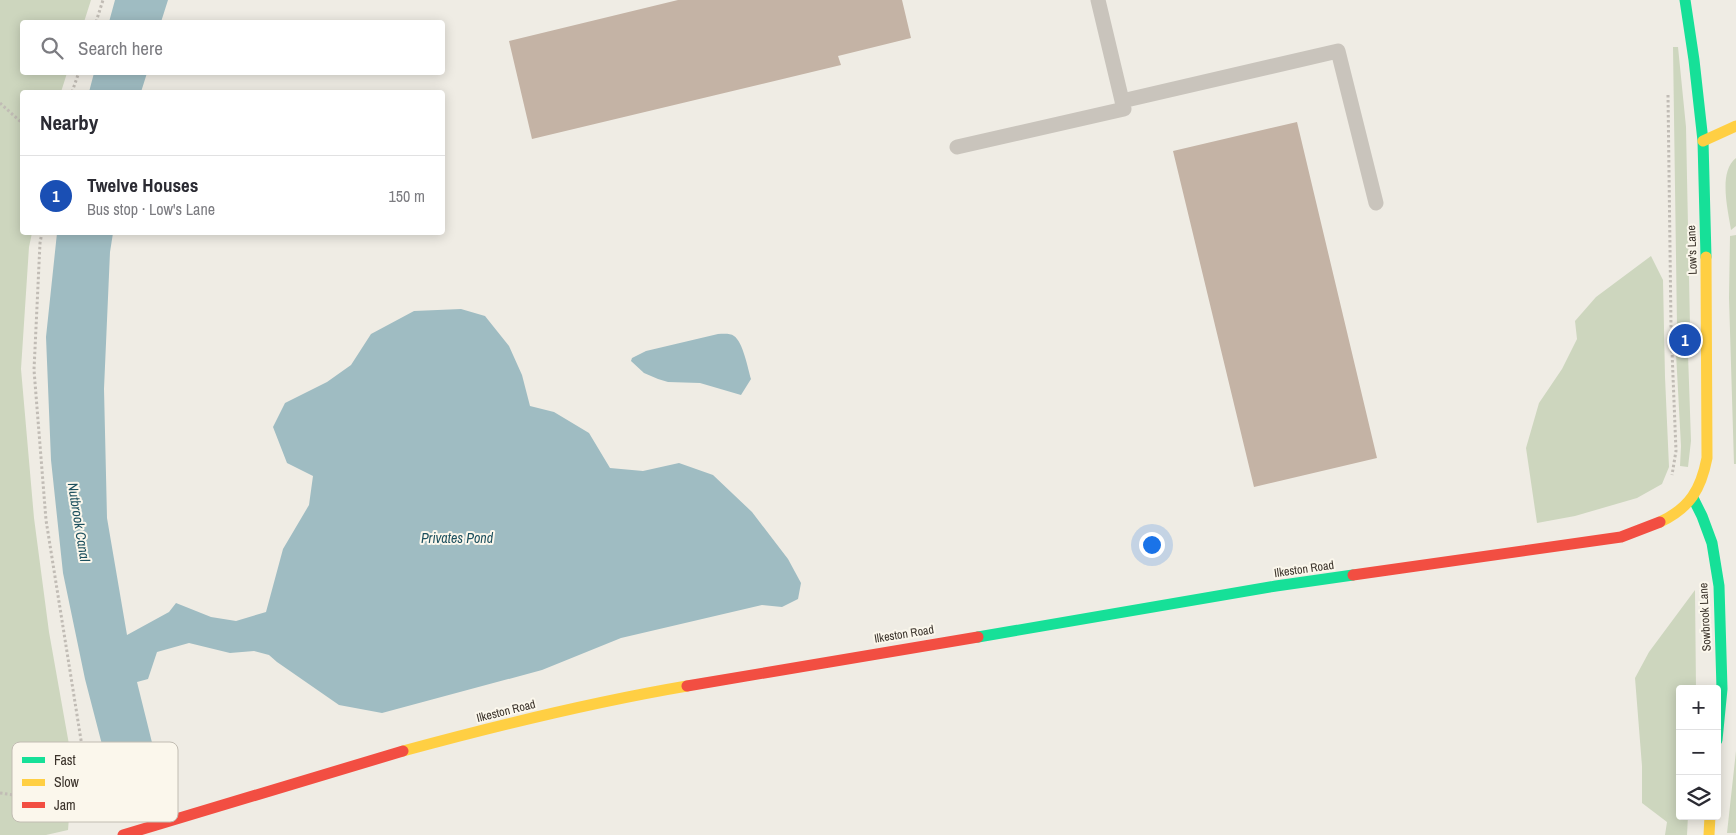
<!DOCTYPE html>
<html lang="en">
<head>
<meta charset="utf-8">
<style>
	:root { --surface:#fff; --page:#f7f7f7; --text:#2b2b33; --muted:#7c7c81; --line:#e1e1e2; --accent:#79736b }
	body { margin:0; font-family:"Archivo Narrow",sans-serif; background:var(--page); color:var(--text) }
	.controls { position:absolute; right:15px; bottom:15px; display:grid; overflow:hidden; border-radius:5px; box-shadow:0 2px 12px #0003 }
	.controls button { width:45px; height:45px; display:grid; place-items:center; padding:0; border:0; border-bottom:1px solid var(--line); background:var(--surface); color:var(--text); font:25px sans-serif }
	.you { position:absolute; left:1151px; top:544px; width:18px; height:18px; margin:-12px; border:4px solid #fff; border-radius:50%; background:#1a73e8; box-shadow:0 0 0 8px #1a73e833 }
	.badge { display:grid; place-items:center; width:32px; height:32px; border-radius:50%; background:var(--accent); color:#fff; font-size:16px; font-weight:700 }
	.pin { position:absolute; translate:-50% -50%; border:2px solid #fff; box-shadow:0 1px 5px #0006 }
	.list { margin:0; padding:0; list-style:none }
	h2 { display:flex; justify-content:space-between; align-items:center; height:65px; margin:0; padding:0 20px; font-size:21px }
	h2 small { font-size:16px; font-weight:400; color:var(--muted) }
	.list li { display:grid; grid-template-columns:32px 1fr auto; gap:15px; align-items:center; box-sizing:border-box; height:80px; padding:0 20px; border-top:1px solid var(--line) }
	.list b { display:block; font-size:19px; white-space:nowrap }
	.list p { margin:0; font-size:16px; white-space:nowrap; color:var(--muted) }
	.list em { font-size:16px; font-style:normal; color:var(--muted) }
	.icon { flex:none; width:28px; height:28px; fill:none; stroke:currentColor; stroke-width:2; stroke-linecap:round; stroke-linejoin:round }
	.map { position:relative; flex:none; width:1736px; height:835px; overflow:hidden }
	.search { position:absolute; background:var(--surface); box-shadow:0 2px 12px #0003; left:20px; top:20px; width:425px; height:55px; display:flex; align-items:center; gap:12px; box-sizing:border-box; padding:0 18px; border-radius:5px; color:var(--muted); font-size:19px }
	.panel { position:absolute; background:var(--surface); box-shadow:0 2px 12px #0003; left:20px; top:90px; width:425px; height:145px; border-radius:5px }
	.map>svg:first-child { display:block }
</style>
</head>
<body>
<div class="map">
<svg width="1736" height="835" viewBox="0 0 1736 835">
	<rect width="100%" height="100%" fill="#efece4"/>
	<path fill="#cdd6be" d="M0 0H91L84 22H22V72L67 73 61 92H22V232L32 233 29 247 21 369 34 518 49 632 73 767 68 830 46 835H0Z
		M1673 47H1678L1686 127 1690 326H1677Z
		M1736 158V226L1731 230C1728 210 1718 172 1736 158Z
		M1736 235V464H1734L1729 298 1730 236Z
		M1651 256 1663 280 1665 377 1669 467 1662 484 1637 498 1575 516 1537 523 1526 448 1539 403 1562 369 1577 339 1575 321 1596 297Z
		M1676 353 1688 354 1691 441 1688 467 1680 466 1681 446Z
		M1695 590 1696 689H1680V816H1688L1687 835H1665L1667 822 1642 803V766L1635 678 1649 652Z
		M1736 751V833H1727Z"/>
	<path fill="#9fbcc2" d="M115 0H168L161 22H109Z
		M94 73V72L147 73 141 92H89Z
		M57 233H113L110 252 104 389 107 518 127 635 169 612 176 603 211 617 236 621 266 612 283 549 309 505 313 476 287 463 273 427 285 403 327 382 351 365 371 334 414 311 461 309 485 316 509 346 522 375 530 406 554 412 589 433 610 468 643 471 679 463 713 475 752 512 788 559 801 583 798 599 782 607 762 605 621 638 542 670 382 713 339 705 277 662 269 655 254 651 230 653 189 643 157 652 148 679 137 682 166 799 120 814 85 679 63 573 51 460 46 337Z
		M718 334C723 334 730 333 734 336 743 342 748 369 751 379L741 395 700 383 668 382 658 379 644 373 631 361 632 358 646 351Z"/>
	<path fill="#c4b3a5" d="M678 0H902L911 38 838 56 841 65 532 139 509 41Z
		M1297 122 1377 458 1254 487 1173 151Z"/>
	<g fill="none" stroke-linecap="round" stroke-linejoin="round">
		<path stroke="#c1bcb5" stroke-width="3" stroke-dasharray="2.5 2.5" stroke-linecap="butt" d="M96 22 103 0
			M72 92 79 72
			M1668 95 1671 326 1676 451 1672 475
			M0 103 22 123
			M42 232 40 243 34 370 46 520 88 784 103 804 107 815
			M0 793 21 796 88 784"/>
		<path stroke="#c9c4bc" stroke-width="15" d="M1122 101 1338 51 1376 203
			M957 147 1124 109 1098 0"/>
		<path stroke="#16e098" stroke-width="11" d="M1685 0 1694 60 1703 141 1706 257
			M1693 498 1702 516 1712 543 1719 586 1722 689 1717 740
			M978 637 1276 586 1353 575"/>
		<path stroke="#ffcf43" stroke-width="11" d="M1703 141 1736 126
			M1660 522C1690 508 1701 489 1707 458L1706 257
			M403 751C495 726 593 702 687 686
			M1709 835 1710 816"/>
		<path stroke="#f24e42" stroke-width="11" d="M1353 575 1621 537 1660 522
			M687 686 978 637
			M123 835 403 751"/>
	</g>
	<g text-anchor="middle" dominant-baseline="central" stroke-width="4" stroke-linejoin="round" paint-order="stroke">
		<g font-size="12" fill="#3a322a" stroke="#fbf7ec">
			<text transform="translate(1692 250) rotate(-92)">Low's Lane</text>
			<text transform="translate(1304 569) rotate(-8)">Ilkeston Road</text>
			<text transform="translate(1705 617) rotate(-93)">Sowbrook Lane</text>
			<text transform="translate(904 634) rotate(-9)">Ilkeston Road</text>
			<text transform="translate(506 711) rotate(-14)">Ilkeston Road</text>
		</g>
		<g font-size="14" font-style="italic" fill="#1d505e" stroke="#fbf7ec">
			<text transform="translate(79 522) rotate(81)">Nutbrook Canal</text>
			<text x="457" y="538">Privates Pond</text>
		</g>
	</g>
	<rect x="12" y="742" width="166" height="80" rx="8" fill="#fbf7ec" stroke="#c1bcb2" stroke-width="1"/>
	<rect x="22" y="757" width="23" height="6" fill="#16e098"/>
	<rect x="22" y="779" width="23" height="7" fill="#ffcf43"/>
	<rect x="22" y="802" width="23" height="6" fill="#f24e42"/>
	<g font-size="14" fill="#3a322a">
		<text x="54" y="765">Fast</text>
		<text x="54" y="787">Slow</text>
		<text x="54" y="810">Jam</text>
	</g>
</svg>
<div class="controls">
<button>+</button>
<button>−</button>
<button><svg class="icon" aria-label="layers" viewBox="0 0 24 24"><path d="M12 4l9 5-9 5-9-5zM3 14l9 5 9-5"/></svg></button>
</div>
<div class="you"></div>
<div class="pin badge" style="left:1685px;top:340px;background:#1a4fb4">1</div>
<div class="search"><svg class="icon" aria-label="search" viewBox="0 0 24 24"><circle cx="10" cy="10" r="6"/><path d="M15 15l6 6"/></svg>Search here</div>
<section class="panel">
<h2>Nearby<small></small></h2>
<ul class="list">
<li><span class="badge" style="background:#1a4fb4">1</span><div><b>Twelve Houses</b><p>Bus stop · Low's Lane</p></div><em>150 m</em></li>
</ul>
</section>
</div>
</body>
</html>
